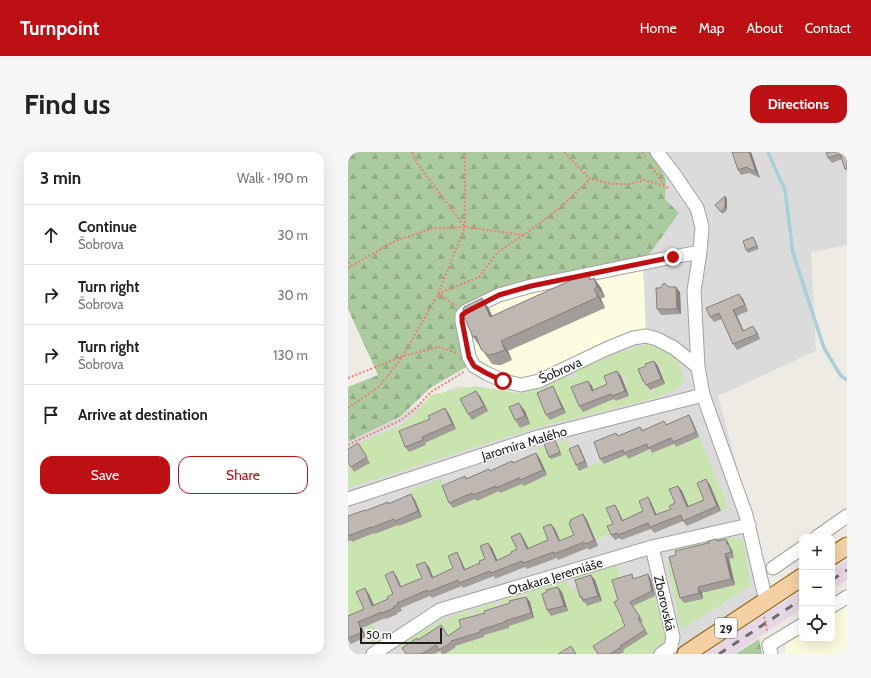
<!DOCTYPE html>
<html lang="en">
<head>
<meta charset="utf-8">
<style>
	:root { --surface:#fff; --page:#f6f6f6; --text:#222; --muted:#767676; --line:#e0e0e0; --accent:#bc1014 }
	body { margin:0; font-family:Cabin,sans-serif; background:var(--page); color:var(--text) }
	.controls { position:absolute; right:12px; bottom:12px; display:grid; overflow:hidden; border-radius:8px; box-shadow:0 4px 16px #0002 }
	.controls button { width:36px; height:36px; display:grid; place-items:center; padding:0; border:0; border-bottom:1px solid var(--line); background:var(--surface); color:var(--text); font:20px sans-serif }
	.scale { position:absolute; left:12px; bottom:10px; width:82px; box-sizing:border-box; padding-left:4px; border:2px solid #1e1e1e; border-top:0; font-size:11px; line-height:14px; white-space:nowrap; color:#1e1e1e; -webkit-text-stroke:3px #fff; paint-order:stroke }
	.stop { position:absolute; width:12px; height:12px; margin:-9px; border:3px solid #bc1014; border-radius:50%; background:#fff }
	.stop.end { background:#bc1014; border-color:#fff; box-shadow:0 1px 4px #0008 }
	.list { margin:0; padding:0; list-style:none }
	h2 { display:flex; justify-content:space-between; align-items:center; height:52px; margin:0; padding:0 16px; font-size:17px }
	h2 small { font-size:13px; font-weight:400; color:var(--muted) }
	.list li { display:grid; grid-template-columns:26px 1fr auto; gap:12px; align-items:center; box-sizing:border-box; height:60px; padding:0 16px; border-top:1px solid var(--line) }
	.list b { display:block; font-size:15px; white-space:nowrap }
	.list p { margin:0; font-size:13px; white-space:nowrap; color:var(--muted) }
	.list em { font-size:13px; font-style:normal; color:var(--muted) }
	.actions { display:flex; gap:8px; padding:12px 16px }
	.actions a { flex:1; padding:9px 0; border:1px solid var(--accent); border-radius:12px; text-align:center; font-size:14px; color:var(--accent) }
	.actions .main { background:var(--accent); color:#fff }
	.icon { flex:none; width:22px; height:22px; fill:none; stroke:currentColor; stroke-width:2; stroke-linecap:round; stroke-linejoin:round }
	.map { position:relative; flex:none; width:499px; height:502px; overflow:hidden; border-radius:12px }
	header { display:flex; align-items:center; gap:24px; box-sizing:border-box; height:56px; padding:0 20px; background:var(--accent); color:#fff }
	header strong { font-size:19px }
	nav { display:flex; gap:22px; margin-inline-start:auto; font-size:14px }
	.intro { display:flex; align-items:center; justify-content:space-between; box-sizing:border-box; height:96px; padding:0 24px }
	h1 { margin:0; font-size:28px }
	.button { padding:10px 18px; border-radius:12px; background:var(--accent); color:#fff; font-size:14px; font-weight:700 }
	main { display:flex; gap:24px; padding:0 24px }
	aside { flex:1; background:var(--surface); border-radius:12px; box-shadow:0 4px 16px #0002 }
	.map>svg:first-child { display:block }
</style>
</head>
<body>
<header>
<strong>Turnpoint</strong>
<nav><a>Home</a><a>Map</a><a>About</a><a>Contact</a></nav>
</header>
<div class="intro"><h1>Find us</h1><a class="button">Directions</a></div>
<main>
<aside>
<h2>3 min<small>Walk · 190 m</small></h2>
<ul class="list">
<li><svg class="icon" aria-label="ahead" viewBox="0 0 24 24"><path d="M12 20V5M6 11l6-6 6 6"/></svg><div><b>Continue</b><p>Šobrova</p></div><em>30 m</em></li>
<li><svg class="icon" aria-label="right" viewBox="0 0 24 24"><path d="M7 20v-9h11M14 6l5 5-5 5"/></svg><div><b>Turn right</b><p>Šobrova</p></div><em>30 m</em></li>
<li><svg class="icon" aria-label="right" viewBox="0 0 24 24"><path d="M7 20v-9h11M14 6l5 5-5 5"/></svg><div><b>Turn right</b><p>Šobrova</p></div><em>130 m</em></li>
<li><svg class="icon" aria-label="arrive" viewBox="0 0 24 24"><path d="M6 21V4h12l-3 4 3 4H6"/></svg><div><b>Arrive at destination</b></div></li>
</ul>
<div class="actions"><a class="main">Save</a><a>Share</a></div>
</aside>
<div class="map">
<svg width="499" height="502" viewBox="0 0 499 502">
	<defs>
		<pattern id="forest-firs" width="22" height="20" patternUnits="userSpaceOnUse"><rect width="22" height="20" fill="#abca9d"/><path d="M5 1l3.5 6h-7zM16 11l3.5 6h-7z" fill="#93ad87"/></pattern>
	</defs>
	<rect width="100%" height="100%" fill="#eeebe5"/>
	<path fill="#dcdbdb" d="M304 0H499V93L463 100 468 199 370 244 427 455 356 502H0V288L109 234 127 236 154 248 187 236 295 111 317 47 318 27Z"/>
	<path fill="#fcfce0" d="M295 111 298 184 173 233 127 215 114 163 151 143Z
		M499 453V502H437L439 492 454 479V487H484V459L492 454 496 455Z"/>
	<path fill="#e7d7e4" d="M499 408V428L484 438V418Z
		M454 438V457L449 460 386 502H356Z"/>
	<path fill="url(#forest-firs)" d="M0 0H304L318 27 317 47 331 61 295 111 183 134 118 159 120 214 82 236 53 264 0 290V235L30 223 0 157Z
		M411 487 414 502H388Z"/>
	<path fill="#cae4af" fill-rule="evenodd" d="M299 192 305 193 321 200 325 204 330 211 334 220 336 226 335 231 328 238 299 248 191 275 155 286 0 336V296L55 272 68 261 83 243 126 234 179 242 178 237 219 223 222 227 229 224 227 219C250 208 274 199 299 192ZM312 213 314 220 313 221 307 236 308 238 303 240 300 234 301 218ZM276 223 279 229 275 231 281 244 268 250 260 229Z
		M351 285 381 356 373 359 361 333 360 353 331 357 326 362 299 364 269 377 264 382 248 388 239 368 230 388 215 395 207 377 204 393 184 404 176 387 173 403 152 414 144 396 141 412 78 431 57 443 49 425V448L28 459 12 445 31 488 24 492 11 464 3 468 0 461V390L3 388 4 390 27 381 73 365 67 348 62 338 93 327 105 356 128 347 199 324 187 296 219 288 232 318 254 309 256 313 278 303 280 307 303 297 304 301 327 291 329 295Z
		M385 385 395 389 403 433 333 478 319 412 330 396Z
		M269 413 273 428 271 446 272 461 308 443 317 482C318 492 315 497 307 502H272L276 500 250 502H97L110 494 106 488 94 502H81L56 499 52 492C74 479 97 466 122 458L126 470 120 490 136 485 129 469 126 457 147 450 151 461 145 480 161 476 156 459 154 460 151 449 173 442 176 452 180 450 177 441 219 428 222 438 228 436 226 426Z"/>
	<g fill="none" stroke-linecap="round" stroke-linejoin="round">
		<path stroke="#a9cfd8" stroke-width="3.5" d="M420 0 437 38 445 101 476 196 493 224 499 228"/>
		<defs>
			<path id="minor" d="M309 0 326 22 349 56 354 75 352 100 346 139 350 215 355 243 398 363 418 449
				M350 215 326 196 309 187 298 184 285 186 258 197 191 229 173 233 155 229 138 221 126 214 121 205 114 169V163L118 159 151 143 183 134 325 105 352 100
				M0 347 190 285 355 243
				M469 385 499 364
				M304 395 325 485 323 495 313 502
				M425 416 454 396
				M484 454 499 445
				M25 502 92 458 304 395 401 373
				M423 502 421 493 454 473"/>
			<path id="major" d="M484 404 499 394
				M338 502 454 425"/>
		</defs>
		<use href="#minor" stroke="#a2a2a2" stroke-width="15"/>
		<use href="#major" stroke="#8c5f0c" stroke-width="19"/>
		<path stroke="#ee8076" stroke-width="2" stroke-dasharray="2 2" stroke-linecap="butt" d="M64 0 69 11 116 74
			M216 0 242 27 264 32H281L296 28 317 34 321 37
			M294 0 298 5
			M304 15 316 33
			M0 110 4 114
			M0 116 47 89 86 76 117 75 176 83 213 55 242 27
			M90 142 131 125 150 100 175 83
			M90 142 108 153
			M0 226 55 204 91 195 109 201
			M0 256 32 234 55 204 90 142 117 75V0
			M0 293 53 268 66 258 83 240 117 219
			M416 465 418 471 419 480"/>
		<use href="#minor" stroke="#fff" stroke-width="13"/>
		<use href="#major" stroke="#f4d0a4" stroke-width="17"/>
		<path stroke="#6c6c6c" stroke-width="3" stroke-dasharray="8 8" stroke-linecap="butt" d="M484 428 499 418
			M371 502 454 447"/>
	</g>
	<path fill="#a39d99" d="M384 0H403L412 26 401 21 393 23 390 18Z
		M499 0V19L497 17 494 7 484 11 480 6Z
		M377 44 379 47V58L375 62 367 53Z
		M405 85 407 88 411 97 400 101 398 98Z
		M239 121 243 127 246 126 253 136 257 145 253 147 257 156 160 199 164 208 153 213H149L144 212 125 185 134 146 141 157 144 164Z
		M332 140 333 162 313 163 309 157Z
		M391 142 395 147 400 159 389 164 396 179 409 180 412 187 389 198 385 192 374 167 366 170 362 165Z
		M306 209 310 214 317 232 302 238 295 229 298 214Z
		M273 224 281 244 268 249 266 247 235 260 231 254 240 229 244 234 245 238 259 232Z
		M208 240 218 261 202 268 198 263Z
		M132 244 140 259 124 268 120 262Z
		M177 259 182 272 172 276 167 268Z
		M101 262 108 277 77 291 78 293 61 300 57 295Z
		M341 263 344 268 351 285 328 295 326 292 304 301 302 297 280 307 278 303 256 312 252 307 268 281 270 284 292 275 295 278 319 272Z
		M10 291 22 311 6 320 3 315Z
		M208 291 214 303 203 307 201 305Z
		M230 293 233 298 240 315 231 319 228 313Z
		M188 301 192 307 199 323 176 334 174 332 152 341 151 339 129 349 127 347 105 356 101 351 117 324 119 326 141 317 142 319 164 309 166 311Z
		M362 333 373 359 339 374 335 369 306 381 303 377 273 388 272 386 267 388 263 383 265 372 270 358 275 368 295 359 303 350 308 363 323 357 327 351 330 334 334 339 340 354 356 348Z
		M63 342 67 348 74 365 51 374 50 373 27 382 26 381 4 390 3 388 0 390V364L17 359 40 350 41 352Z
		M235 362 239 368 250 394 241 398 240 396 210 408 209 406 179 417 177 415 147 427 146 424 115 436 114 434 84 446 82 444 53 456 54 459 49 461 50 462 38 467 37 466 14 476 18 485 3 492 0 488V464L16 457 21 442 26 453 40 447 45 442V419L49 425 53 435 74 426 81 415 85 426 105 416 112 406 117 417 132 411 137 407 144 396 149 408 163 402 169 397 176 387 180 396 200 388 207 377 212 389 226 383Z
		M378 387 381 392 382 395 384 398 386 406 381 407 387 433 354 441 355 447 336 451 332 446 328 403 370 388Z
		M287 426 303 427 307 444 285 454 295 469 293 471 300 482 275 498 276 500 272 502H250L277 474 275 468Z
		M247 428 254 449 239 454 237 450 236 451 232 445Z
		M199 440H214L220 459 203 464 199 458Z
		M178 445 182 450 186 466 161 474V476L136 483V485L107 494 108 495 97 502H94L92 499 86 502H58L70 488 100 484 137 461Z"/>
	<path fill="#85807d" d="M401 0H403L412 26 408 20Z
		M377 44 379 47V58L377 55Z
		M246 126 253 136 257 145 249 135Z
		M328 135 332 140 333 162 329 157Z
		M246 137 253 147 257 156 250 145Z
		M391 142 395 147 400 159 397 153Z
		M134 146 141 157 149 175 142 165Z
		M385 158 389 164 398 184 395 179Z
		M405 174 409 180 412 187 409 182Z
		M153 189 160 199 164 208 157 198Z
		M306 209 310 214 317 232 313 227Z
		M269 219 273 224 281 244 277 239Z
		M240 229 244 234 248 244 244 239Z
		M205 234 208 240 218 261 214 256Z
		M128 239 132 244 140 259 136 254Z
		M171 251 177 259 182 272 177 264Z
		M97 256 101 262 108 277 104 272Z
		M341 263 344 268 351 285 348 280Z
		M230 293 233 298 240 315 237 309Z
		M188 301 192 307 199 323 195 318Z
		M358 327 362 333 373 359 369 354Z
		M330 334 334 339 343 360 339 355Z
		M63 342 67 348 74 365 70 359Z
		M300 345 303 350 311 368 307 363Z
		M267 353 270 358 277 374 274 369Z
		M235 362 239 368 250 394 246 388Z
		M203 372 207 377 215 395 211 389Z
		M172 381 176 387 183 402 179 397Z
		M378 387 381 392 382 395 384 398 386 406 379 392Z
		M140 391 144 396 152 414 148 409Z
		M109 400 112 406 120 424 116 418Z
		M377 402 381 407 387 433 383 427Z
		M77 410 81 415 88 432 84 426Z
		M45 419 49 425 56 441 52 435Z
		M300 422 303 427 307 444 304 439Z
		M243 423 247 428 254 449 250 444Z
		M210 435 214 440 220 459 216 454Z
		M350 435 354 441 355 447 351 441Z
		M17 436 21 442 28 459 24 454Z
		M178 445 182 450 186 466 183 461Z
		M10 470 14 476 18 485 14 480Z"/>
	<path fill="#beb7b2" stroke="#85807d" d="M384 0H401L408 20 398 15 390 18Z
		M478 0H499V16L497 17 492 2 480 6Z
		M377 44V55L373 60 367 53Z
		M405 85 409 94 398 98 395 89Z
		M239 121 242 128 246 126 249 135 246 137 250 145 153 189 157 198 146 202 141 203 137 201 133 197 128 184 125 185 116 165 115 158 116 155 134 146 142 165Z
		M316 131 321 135H328L329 157H309L308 136H312Z
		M391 142 397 153 385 158 395 179 405 174 409 182 385 192 371 161 362 165 358 156Z
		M306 209 313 227 298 233 296 229H295L290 217 298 214 297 212Z
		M269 219 277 239 264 244 263 242 231 254 223 235 240 229 244 239 259 232 256 224Z
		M205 234 214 256 198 263 189 241Z
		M128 239 136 254 120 262 112 247Z
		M171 251 177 264 167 268 161 255Z
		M97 256 104 272 74 285 75 288 57 295 51 279 82 267 80 264Z
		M341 263 348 280 325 290 323 286 300 296 299 292 276 301 275 298 252 307 246 290 268 281 270 284 292 275 294 279 316 269 318 273Z
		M207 288 212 300 201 305 196 292Z
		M10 291 19 305 3 315 0 310V297Z
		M230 293 237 309 228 313 221 297Z
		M188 301 195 318 172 328 171 326 148 336V334L125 343 124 341 101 351 94 334 117 324 118 327 141 317 142 319 164 309 165 311Z
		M358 327 369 354 335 369 333 363 302 375 300 371 270 383 269 381 263 383 259 374 265 372 258 356 267 353 274 369 295 359 291 349 300 345 307 363 323 357 321 354 327 351 321 337 330 334 339 355 356 348 349 331Z
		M63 342 70 359 47 369 46 367 23 376V375L0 384V364L17 358V359L40 350V352Z
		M235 362 246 388 238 392 236 390 206 402V400L175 411 174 409 143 421 142 419 111 431 110 428 80 440 79 438 49 451 50 453 45 455 46 456 34 461V460L10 470 14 480 0 486V464L16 457 8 440 17 436 24 454 40 447 39 445 45 442 37 423 45 419 52 435 74 426 68 413 77 410 84 426 105 416 100 404 109 400 116 418 132 411 131 409 137 407 132 394 140 391 148 409 163 402V400L169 397 163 385 172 381 179 397 200 388 195 375 203 372 211 389 226 383 221 371 223 370 222 368Z
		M369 387V389L378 387 379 392 381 393 383 400 377 402 383 427 350 435 351 441 332 446 321 405 328 403 327 399 356 392 361 391 360 389Z
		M284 422 285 427 300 422 304 439 282 450 292 465 290 466 297 478 272 494 273 495 262 502H250L245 494 277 474 274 468H275L266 450 270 448 264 428Z
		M243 423 250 444 235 448 234 445H232L227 428Z
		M210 435 216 454 199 458 194 442 199 440 198 438Z
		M178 445 183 461 157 469V470L132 478V480L103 489 104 490 91 498 88 493 74 502H58L54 496 69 486 70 488 93 473 100 484 113 475 111 468 137 461 136 459 162 451 161 449Z
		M223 494 228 502H210Z"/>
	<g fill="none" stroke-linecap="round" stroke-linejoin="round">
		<path stroke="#bc1014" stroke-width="5" d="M155 229 138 221 126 214 121 205 114 169V163L118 160 151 143 183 134 325 105"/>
	</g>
	<g text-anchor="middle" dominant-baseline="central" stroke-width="3" stroke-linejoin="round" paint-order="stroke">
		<rect fill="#fff" stroke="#626262" stroke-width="1" x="367" y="466" width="22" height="20" rx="3"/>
		<g font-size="12" font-weight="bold" fill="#1e1e1e">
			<text x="378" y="476">29</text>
		</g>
		<g font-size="13" fill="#1e1e1e" stroke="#fff">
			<text transform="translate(212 218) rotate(-24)">Šobrova</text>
			<text transform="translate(176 291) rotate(-17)">Jaromíra Malého</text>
			<text transform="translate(207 424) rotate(-17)">Otakara Jeremiáše</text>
			<text transform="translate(317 451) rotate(77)">Zborovská</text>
		</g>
	</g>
</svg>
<div class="controls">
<button>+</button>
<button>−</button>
<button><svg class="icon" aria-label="locate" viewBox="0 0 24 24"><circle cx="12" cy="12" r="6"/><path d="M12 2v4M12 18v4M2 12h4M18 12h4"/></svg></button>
</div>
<div class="scale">50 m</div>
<div class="stop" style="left:155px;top:229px"></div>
<div class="stop end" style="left:325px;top:105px"></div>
</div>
</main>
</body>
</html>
